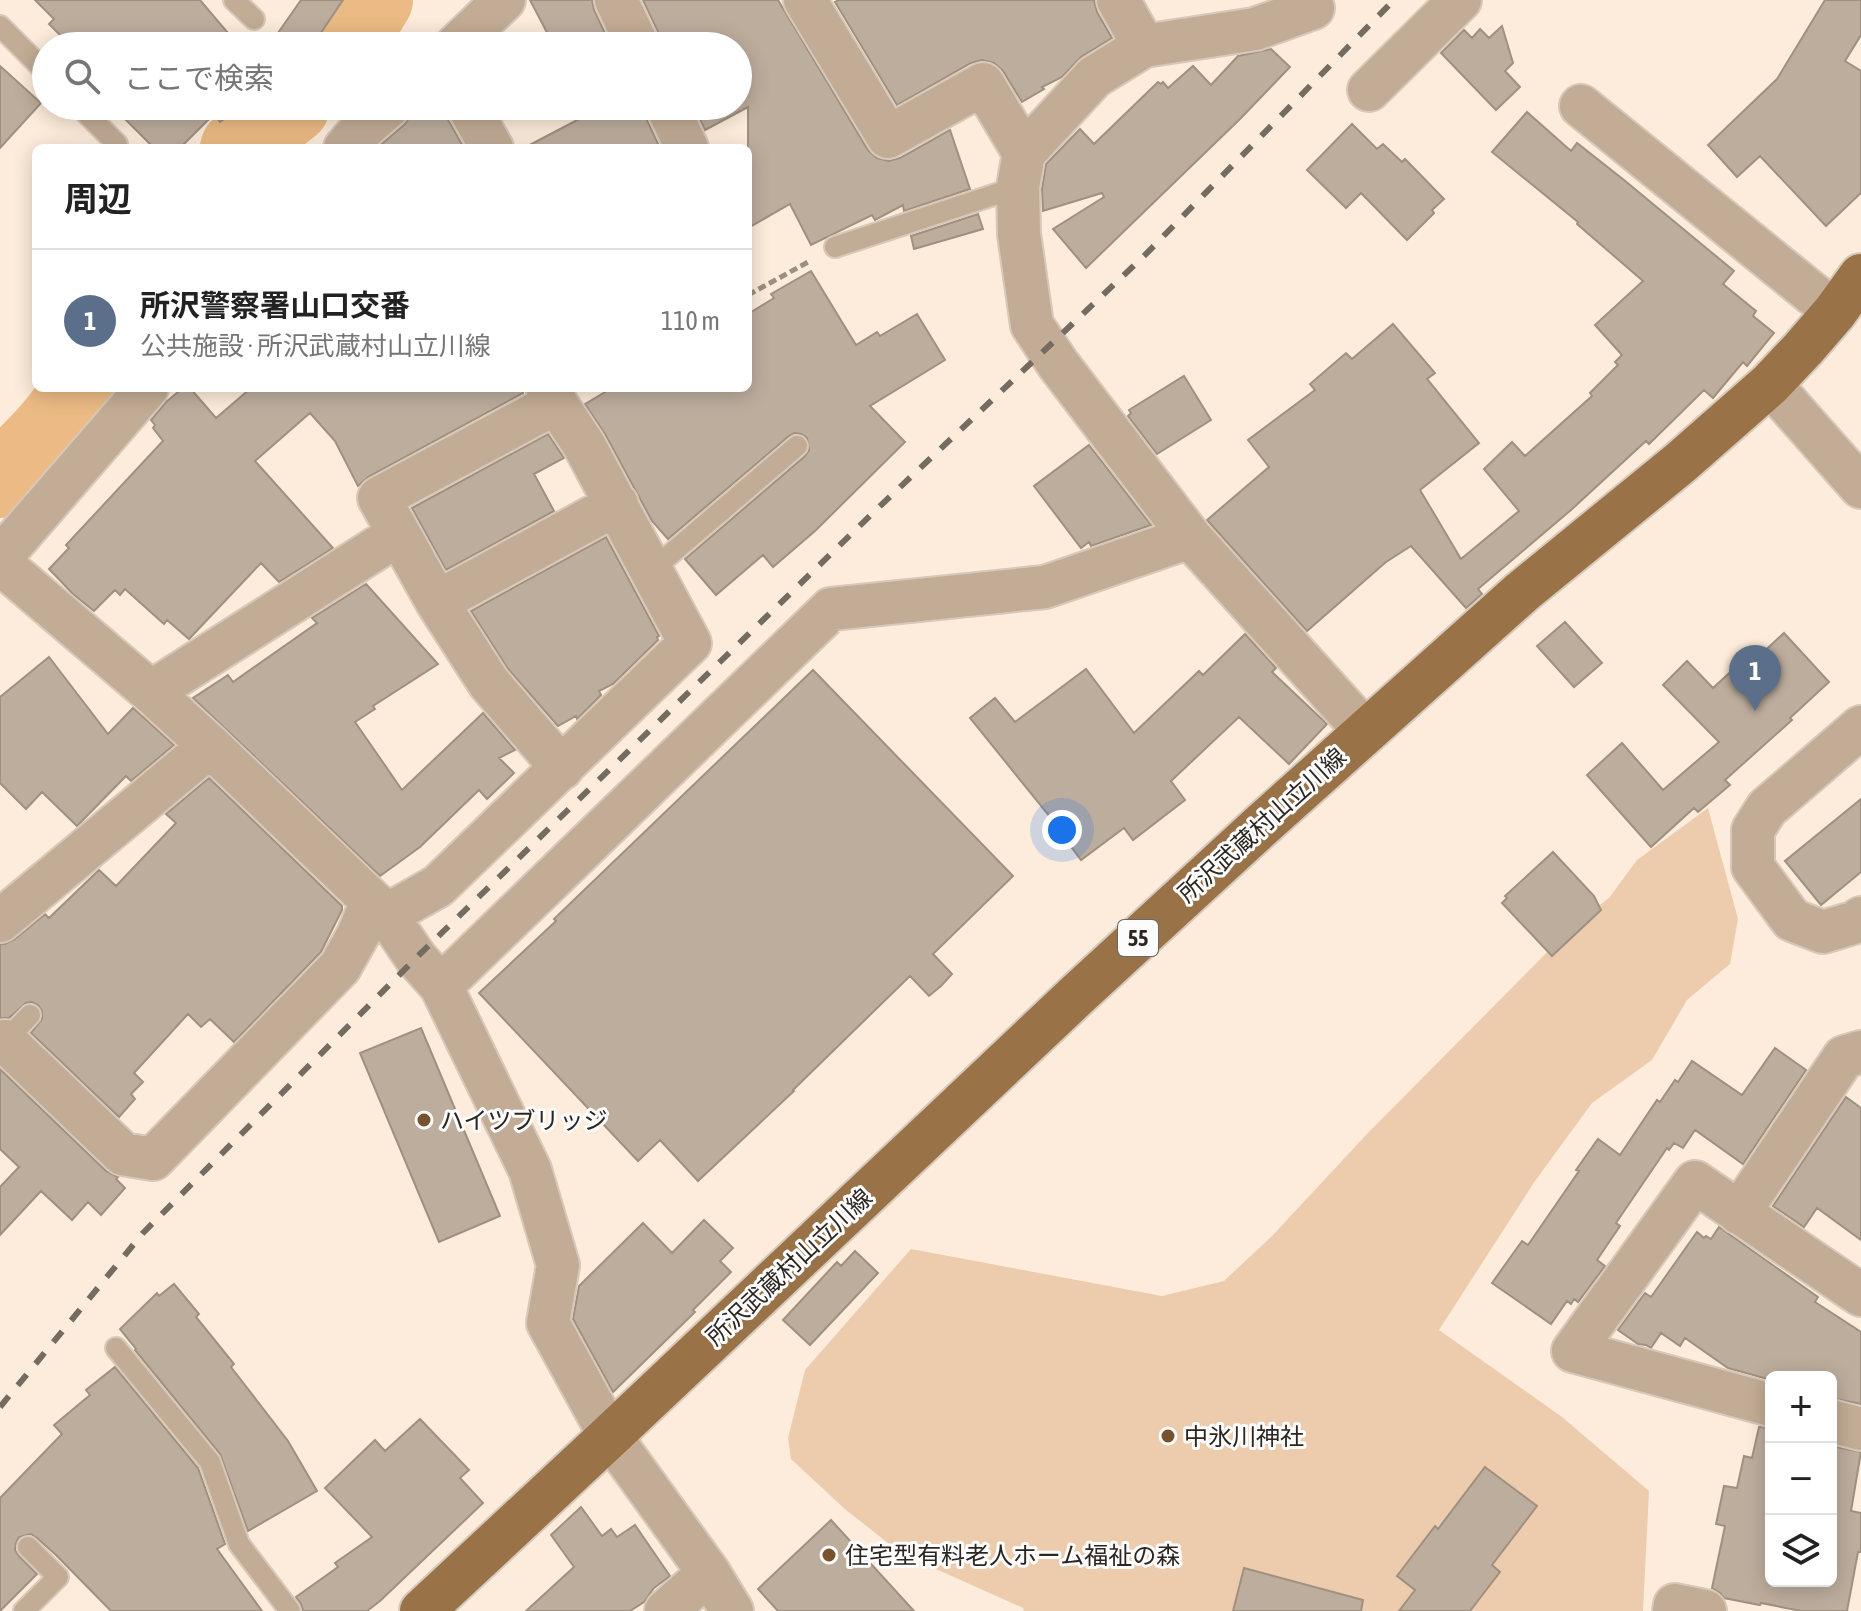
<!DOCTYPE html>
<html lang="ja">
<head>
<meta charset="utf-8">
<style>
	:root { --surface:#fff; --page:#f6f6f6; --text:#222; --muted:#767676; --line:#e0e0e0; --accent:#76532c }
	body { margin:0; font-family:"Asap Condensed","Noto Sans JP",sans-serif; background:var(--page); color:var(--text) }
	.controls { position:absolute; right:24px; bottom:24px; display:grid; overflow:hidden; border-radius:12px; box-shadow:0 4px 20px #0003 }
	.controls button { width:72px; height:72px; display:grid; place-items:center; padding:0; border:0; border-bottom:2px solid var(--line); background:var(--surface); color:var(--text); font:40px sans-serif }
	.you { position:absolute; left:1062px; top:830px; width:28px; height:28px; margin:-20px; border:6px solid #fff; border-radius:50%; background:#1a73e8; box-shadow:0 0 0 12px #1a73e833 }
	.badge { display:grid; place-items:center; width:52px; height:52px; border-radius:50%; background:var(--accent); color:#fff; font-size:26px; font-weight:700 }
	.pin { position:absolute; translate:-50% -66px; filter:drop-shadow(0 2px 4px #0008) }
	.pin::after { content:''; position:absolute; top:42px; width:28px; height:24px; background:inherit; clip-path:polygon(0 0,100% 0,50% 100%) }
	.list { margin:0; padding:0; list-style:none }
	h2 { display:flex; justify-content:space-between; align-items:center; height:104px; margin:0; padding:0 32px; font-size:34px }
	h2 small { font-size:26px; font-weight:400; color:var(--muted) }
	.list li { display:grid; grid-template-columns:52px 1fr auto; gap:24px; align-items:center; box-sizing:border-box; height:144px; padding:0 32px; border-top:2px solid var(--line) }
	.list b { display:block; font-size:30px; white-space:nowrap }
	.list p { margin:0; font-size:26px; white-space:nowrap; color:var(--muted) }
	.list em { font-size:26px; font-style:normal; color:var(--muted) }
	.icon { flex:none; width:44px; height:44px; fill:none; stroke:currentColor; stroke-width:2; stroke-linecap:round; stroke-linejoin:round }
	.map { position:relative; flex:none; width:1861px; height:1611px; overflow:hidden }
	.search { position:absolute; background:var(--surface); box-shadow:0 4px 20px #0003; left:32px; top:32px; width:720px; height:88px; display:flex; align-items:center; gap:20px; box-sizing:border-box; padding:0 28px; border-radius:44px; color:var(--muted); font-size:30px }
	.panel { position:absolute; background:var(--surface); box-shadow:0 4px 20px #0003; left:32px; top:144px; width:720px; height:248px; border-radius:12px }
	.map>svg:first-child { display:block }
</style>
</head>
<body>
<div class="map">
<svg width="1861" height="1611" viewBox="0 0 1861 1611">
	<rect width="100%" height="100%" fill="#fdecdb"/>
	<path fill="#ecccac" d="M1708 808 1738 919 1730 964 1687 1000 1652 1060 1592 1103 1535 1181 1439 1330 1562 1417 1649 1491 1643 1611H1024L1023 1608 927 1565 888 1543 846 1510 791 1459 788 1438 805 1370 911 1249 1162 1296 1224 1281 1273 1235 1366 1135 1572 927 1609 898 1637 860Z"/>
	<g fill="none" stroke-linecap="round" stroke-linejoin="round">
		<path stroke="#ecbb85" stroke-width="76" d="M343 46 364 18 375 0
			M238 148 292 106
			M0 480C26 455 64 421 78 388"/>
	</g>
	<path fill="#bdad9d" stroke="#9f9080" stroke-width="2" d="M35 0H200L239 46H71L49 24 54 19Z
		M301 0H343L312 46H269Z
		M530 0H592L594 10 611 46H554Z
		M643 0H778L868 150 877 158 889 161 900 158 950 130 970 189 904 211 903 205 875 220 872 215 811 245 790 204 748 228V107L705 130 694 106H738V46H662L660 36Z
		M839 0H1094L1097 12 1112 38 1081 57 1062 77 1042 87 1044 89 1022 102 1003 71 994 63 982 60 971 63 897 105 835 2Z
		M1825 0H1861V35L1845 61 1861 71V193L1826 226 1760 156 1737 177 1708 145 1777 79Z
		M1502 26 1513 63 1505 71 1520 87 1496 110 1441 53 1464 30 1472 38 1480 29 1489 38Z
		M1271 49 1290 67 1240 119 1086 268 1053 229 1104 197 1102 193 1043 211 1042 189 1046 164 1080 129 1094 144 1158 82 1161 84 1163 82 1168 88 1193 66 1211 85 1238 56Z
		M0 66 41 103 0 148Z
		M112 106H243L220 122 214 114 180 148H154Z
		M413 106H444L447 118 464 148H377L405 124 411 114Z
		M577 106H643L645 116 660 148H524L583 117Z
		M1527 112 1571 151 1577 143 1624 180 1734 271 1723 284 1756 311 1753 316 1774 333 1747 366 1743 362 1713 398 1704 390 1649 444 1646 441 1571 510 1478 589 1482 594 1466 608 1411 546 1386 562 1307 631 1207 520 1269 467 1248 440 1315 390 1310 384 1346 353 1352 359 1393 324 1435 373 1427 379 1479 443 1420 490 1461 559 1519 511 1484 469 1512 442 1525 456 1592 396 1590 393 1618 365 1615 362 1622 355 1595 325 1643 281 1577 224 1578 222 1492 152Z
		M1352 124 1377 149 1383 144 1402 162 1405 159 1444 199 1432 210 1434 213 1407 240 1361 193 1346 208 1307 170Z
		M978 214 983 229 914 249 911 236Z
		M811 271 856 345 877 332 880 336 917 314 945 360 870 406 905 442 815 531 773 567 763 555 716 595 685 559 805 456 809 450 807 438 801 434 794 433 789 436 668 539 652 521 605 434 585 404 612 388H748V314L774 298 771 294Z
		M1184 376 1211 420 1157 454 1128 416 1131 413 1129 410Z
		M183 388H190L216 418 251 388H520L523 393 368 477 358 486 335 441 310 413 255 461 333 548 279 582 261 563 189 639 167 620 164 624 125 589 120 595 115 590 94 611 73 594 49 569 69 548 66 545 163 441 153 428 155 425 151 420 166 402Z
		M548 434 564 458 534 474 554 511 446 570 412 508Z
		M1089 445 1151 525 1091 546 1089 542 1081 548 1034 486Z
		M606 537 659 636 657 637 658 640 613 684 599 691 601 695 577 719 576 716 558 726 508 669 471 611Z
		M366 584 438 664 373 706 375 709 355 722 402 790 483 713 515 750 499 758 514 773 487 799 479 790 420 847 380 876 193 698 228 675 233 682 317 623 312 618Z
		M1565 622 1602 663 1574 687 1537 646Z
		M1784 633 1829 682 1790 718 1792 720 1725 780 1730 785 1698 812 1694 808 1651 847 1587 775 1622 743 1663 790 1719 742 1663 685 1687 661 1713 688 1739 664 1744 670Z
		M1245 634 1276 668 1272 672 1327 724 1289 764 1239 717 1171 781 1185 800 1133 840 1124 828 1081 860 1058 829 1059 828 970 718 995 698 1015 722 1086 669 1134 733 1199 671 1203 675Z
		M49 657 108 734 133 708 174 745 131 781 126 776 77 826 42 792 26 809 0 783V697Z
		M813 670 1013 876 933 954 952 974 941 986 929 996 910 976 793 1090 794 1091 698 1181 660 1140 638 1161 479 993 556 921 554 919Z
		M209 778 342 906V910L321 952 234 1042 210 1019 201 1027 188 1014 134 1073 143 1082 131 1094 135 1099 119 1117 31 1033 42 1019V1011L38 1005 32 1002 26 1003 9 1018H0V944H5L15 939 45 914 49 918 99 870 116 886 176 823 166 814Z
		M1861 799V872L1821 905 1785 861Z
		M1553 852 1594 896 1601 910 1552 956 1502 903 1507 898 1505 896Z
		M421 1028 500 1216 439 1242 360 1053Z
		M1775 1048 1806 1070 1743 1164 1695 1130 1683 1148 1674 1143 1669 1150 1667 1148 1616 1223 1620 1226 1597 1260 1605 1266 1578 1302 1574 1299 1571 1304 1567 1301 1551 1324 1492 1283 1522 1241 1528 1245 1579 1171 1576 1170 1598 1139 1620 1155 1657 1100 1660 1102 1675 1080 1678 1082 1692 1061 1742 1095Z
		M0 1069 106 1171 118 1177 116 1179 125 1188 101 1215 88 1202 72 1220 41 1191 0 1235V1187L19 1167 0 1149Z
		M1846 1097 1861 1108V1240L1817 1208 1804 1227 1773 1206Z
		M704 1220 733 1248 720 1261 731 1272 693 1310 695 1312 613 1392 573 1319 579 1286 643 1223 672 1253Z
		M1719 1227 1818 1297 1815 1302 1861 1332V1404L1831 1398V1377H1771V1380L1728 1368 1685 1338 1680 1346 1661 1333 1651 1348 1646 1345 1638 1344 1618 1330 1645 1293 1651 1297 1697 1232 1704 1238 1706 1236 1711 1239Z
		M855 1251 878 1273 810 1345 783 1320 837 1262 841 1266Z
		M174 1284 199 1314 196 1317 234 1364 231 1367 288 1441 317 1491 248 1531 220 1454 135 1350 136 1349 120 1329 157 1293 159 1296Z
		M115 1367 198 1468 225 1544 217 1549 262 1611H111L56 1555 37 1538 31 1534 19 1537 16 1543 15 1550 19 1556 37 1574 0 1611V1498L62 1434 54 1425 90 1395 86 1390Z
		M420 1419 469 1470 460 1478 483 1503 380 1601 367 1611H303L301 1604 296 1597 338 1567 335 1563 372 1537 325 1488 375 1440 385 1451Z
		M1759 1427 1771 1428V1581H1831V1446L1861 1452 1851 1511 1861 1513V1552H1858L1847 1611H1801L1761 1603 1760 1605 1724 1598 1720 1593 1712 1588 1725 1526 1716 1524 1724 1486 1737 1488 1744 1456 1752 1458Z
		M1485 1467 1537 1506 1492 1565 1500 1572 1470 1611H1399L1415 1590 1397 1576 1435 1526 1438 1529Z
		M581 1507 602 1536 611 1529 617 1537 635 1525 670 1576 654 1588 644 1602 630 1611H526L574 1567 551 1535Z
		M831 1520 914 1611H778L758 1589Z
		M1244 1568 1363 1600 1361 1611H1233Z"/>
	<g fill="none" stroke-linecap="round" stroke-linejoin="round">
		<defs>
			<path id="service" d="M234 0 254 19
				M0 26 46 72
				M79 106 117 144
				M835 247 1018 187
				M652 570 797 446
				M5 1041 30 1015
				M116 1348 210 1462 239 1544 290 1611
				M24 1611 58 1577 28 1547"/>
			<path id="minor" d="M616 0 638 46
				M805 0 888 137 983 84 1024 153
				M1118 0 1144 46
				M1313 8 1255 29 1144 46 1094 77 1024 153 1018 187 1019 234 1032 325 1058 364 1190 537 1365 731
				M456 46 504 0
				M1369 90 1460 0
				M468 106 492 148
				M667 106 687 148
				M1581 106 1835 312
				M345 148 358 133 389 106
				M1770 384 1861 487
				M556 403 379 498 437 602 489 683 562 768
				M0 558 147 388
				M0 563 151 692 210 746 372 901 387 915 416 958 441 986 530 1170 558 1265 548 1323 610 1436 709 1573 732 1611
				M437 602 617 504
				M151 692 399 534
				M1861 727 1767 808 1753 830V867L1792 920 1823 932 1856 922 1861 918
				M387 915 438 886 690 643 584 445 548 391 554 388
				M0 921 210 746
				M441 986 831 609 1045 587 1190 537
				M5 1041 123 1154 153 1159 340 967 358 935 372 901
				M1739 1213 1844 1057 1861 1052
				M1771 1405 1573 1351 1695 1182 1861 1295
				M1831 1421 1861 1429
				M666 1611 709 1573
				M1674 1611 1675 1605 1705 1611"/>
			<path id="primary" d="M422 1611 610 1436 1078 994 1264 823 1522 592 1680 463 1770 384 1803 349 1835 312 1861 276"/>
		</defs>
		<use href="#service" stroke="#d7c8b9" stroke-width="24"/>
		<use href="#minor" stroke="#d7c8b9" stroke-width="46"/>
		<use href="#primary" stroke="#d7c8b9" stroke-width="48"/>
		<path stroke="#9b8f84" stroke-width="5" stroke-dasharray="8 4" stroke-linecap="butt" d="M748 295 810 261"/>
		<use href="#service" stroke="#c2ac95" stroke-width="20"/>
		<use href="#minor" stroke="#c2ac95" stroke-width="42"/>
		<use href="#primary" stroke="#997248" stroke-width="44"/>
		<path stroke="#746b61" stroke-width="6" stroke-dasharray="14 14" stroke-linecap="butt" d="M0 1407 143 1233 416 958 877 509 1144 256 1394 0"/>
	</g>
	<g fill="#76532c" stroke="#fcfcfc" stroke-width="3">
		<circle cx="424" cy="1120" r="8"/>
		<circle cx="1168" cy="1436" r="8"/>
		<circle cx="829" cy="1555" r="8"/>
	</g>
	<g text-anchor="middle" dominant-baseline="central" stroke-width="6" stroke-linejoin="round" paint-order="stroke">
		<rect fill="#fcfcfc" stroke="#6a6662" stroke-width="2" x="1118" y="920" width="40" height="36" rx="6"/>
		<g font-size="22" font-weight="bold" fill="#2c2620">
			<text x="1138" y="938">55</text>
		</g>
		<g font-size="24" fill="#2c2620" stroke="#fcfcfc">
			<text transform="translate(1262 825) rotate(-42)">所沢武蔵村山立川線</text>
			<text transform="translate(789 1267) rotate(-43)">所沢武蔵村山立川線</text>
		</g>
		<g font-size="24" fill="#2c2620" stroke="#fcfcfc" text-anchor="start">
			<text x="440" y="1120">ハイツブリッジ</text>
			<text x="1184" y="1436">中氷川神社</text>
			<text x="845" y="1555">住宅型有料老人ホーム福祉の森</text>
		</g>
	</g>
</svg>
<div class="controls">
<button>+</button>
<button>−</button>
<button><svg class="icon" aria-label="layers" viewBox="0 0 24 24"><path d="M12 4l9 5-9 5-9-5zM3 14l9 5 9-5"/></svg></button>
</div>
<div class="you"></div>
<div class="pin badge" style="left:1755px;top:711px;background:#5c6f8a">1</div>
<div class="search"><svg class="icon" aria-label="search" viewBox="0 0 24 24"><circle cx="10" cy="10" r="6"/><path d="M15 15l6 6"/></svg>ここで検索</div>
<section class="panel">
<h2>周辺<small></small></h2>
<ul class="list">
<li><span class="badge" style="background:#5c6f8a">1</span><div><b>所沢警察署山口交番</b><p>公共施設 · 所沢武蔵村山立川線</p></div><em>110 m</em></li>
</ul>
</section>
</div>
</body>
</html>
